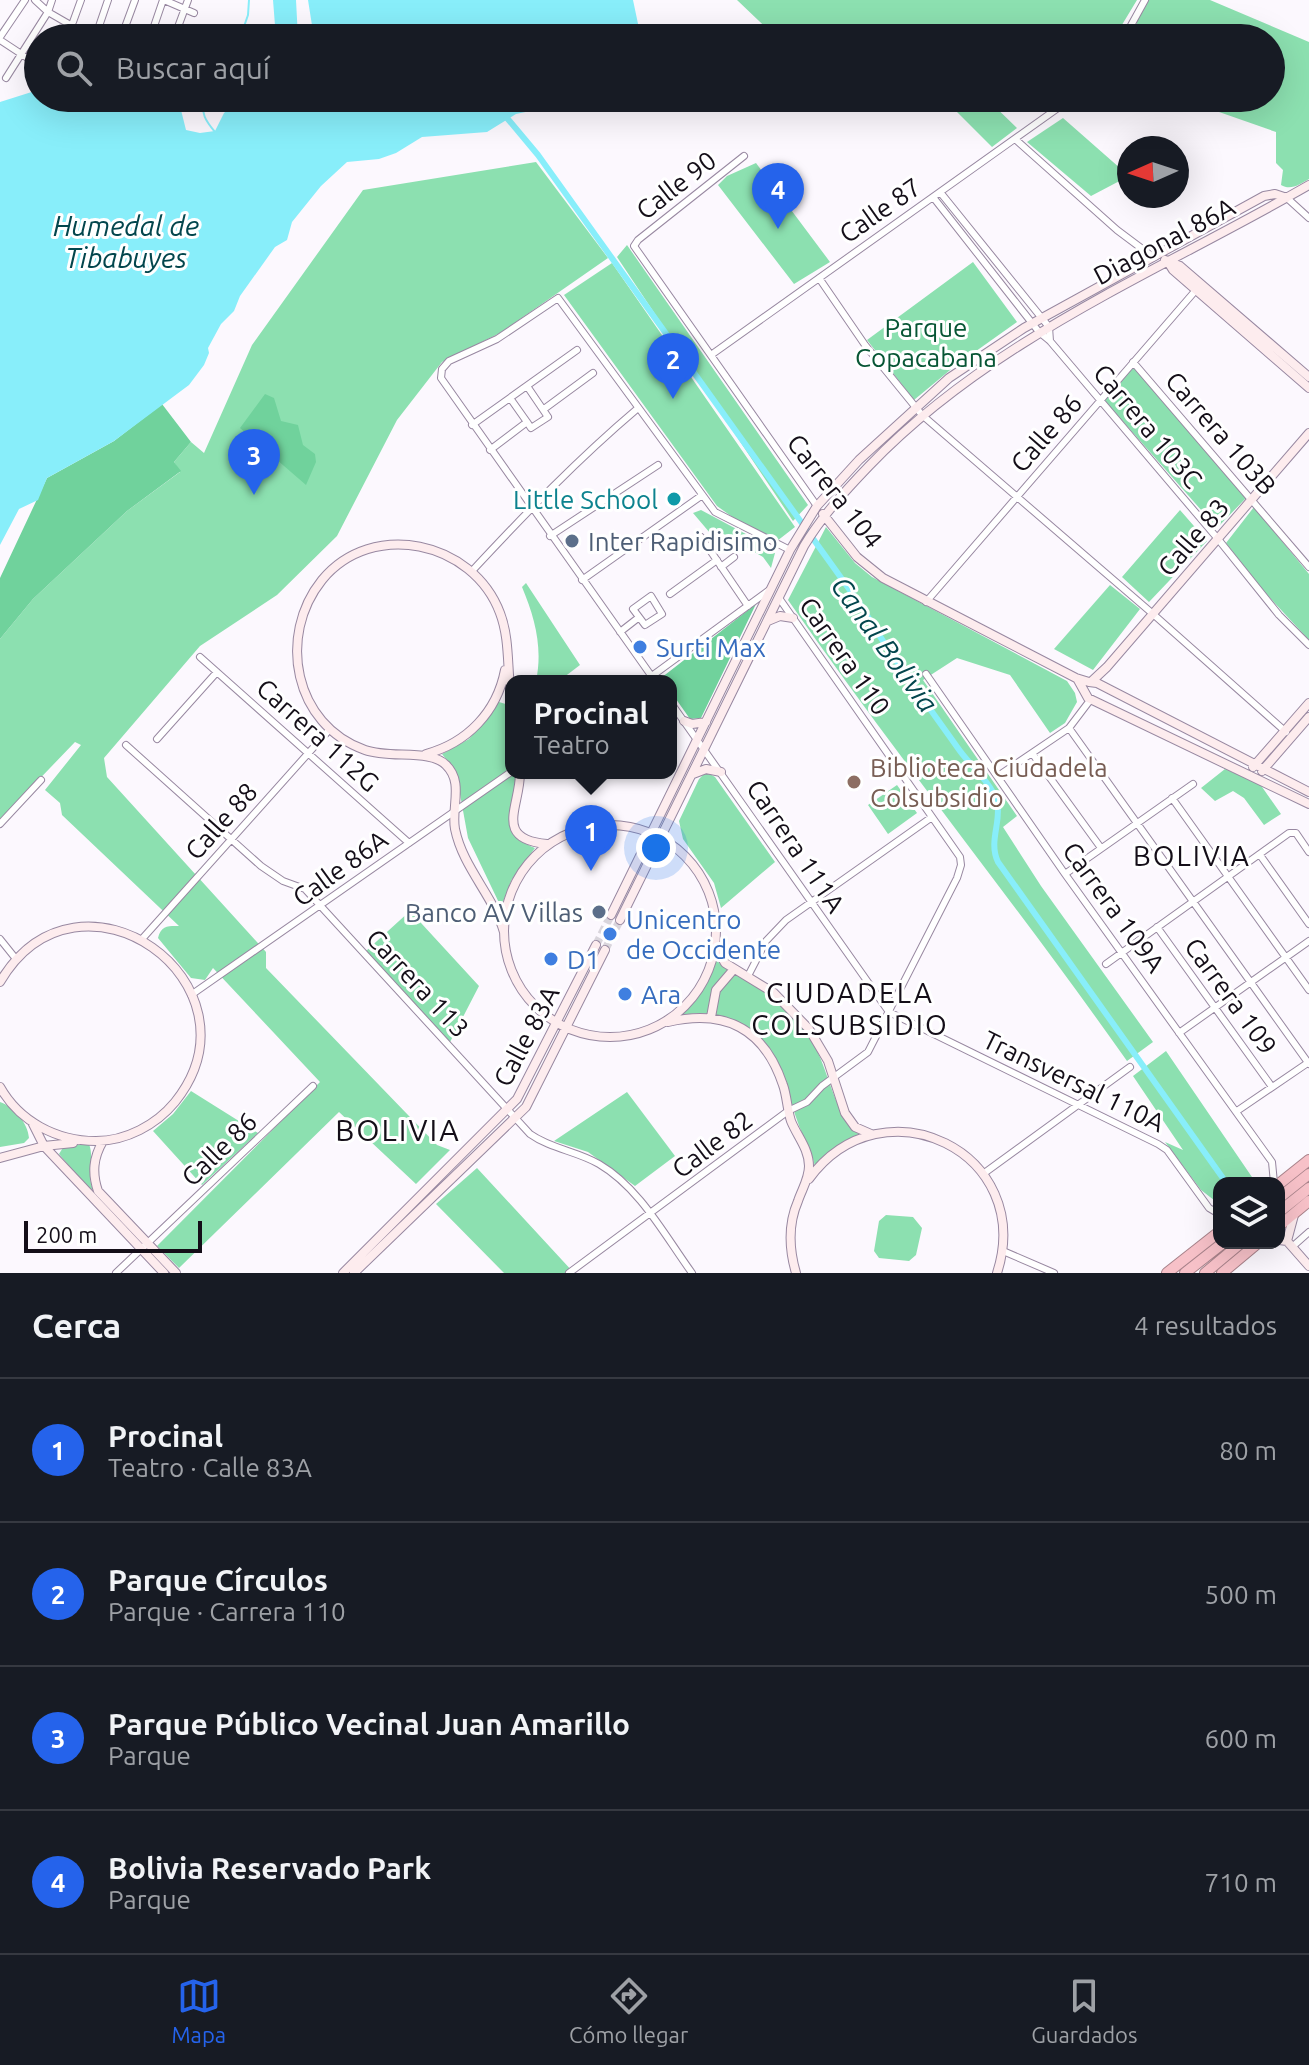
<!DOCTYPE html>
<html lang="es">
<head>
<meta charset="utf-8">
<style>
	:root { --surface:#171b24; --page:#242831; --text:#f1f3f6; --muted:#9ea1a6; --line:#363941; --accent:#2563eb }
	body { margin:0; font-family:Ubuntu,sans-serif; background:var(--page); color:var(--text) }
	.controls { position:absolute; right:24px; bottom:24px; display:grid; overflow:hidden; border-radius:16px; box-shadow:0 8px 32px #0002 }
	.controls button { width:72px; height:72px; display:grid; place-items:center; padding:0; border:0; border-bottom:2px solid var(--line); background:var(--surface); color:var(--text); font:40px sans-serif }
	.compass { position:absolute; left:1117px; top:136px; width:72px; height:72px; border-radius:50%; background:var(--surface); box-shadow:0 8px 32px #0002; rotate:267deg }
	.scale { position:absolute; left:24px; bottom:20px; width:178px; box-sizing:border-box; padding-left:8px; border:4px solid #140e18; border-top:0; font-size:22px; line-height:28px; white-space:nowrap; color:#140e18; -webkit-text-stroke:6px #fff; paint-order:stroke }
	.you { position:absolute; left:656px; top:848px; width:28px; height:28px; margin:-20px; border:6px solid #fff; border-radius:50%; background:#1a73e8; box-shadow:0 0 0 12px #1a73e833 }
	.badge { display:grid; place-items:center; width:52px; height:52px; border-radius:50%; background:var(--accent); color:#fff; font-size:26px; font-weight:700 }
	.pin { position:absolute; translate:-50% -66px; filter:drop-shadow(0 2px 4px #0008) }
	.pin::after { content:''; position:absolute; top:42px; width:28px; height:24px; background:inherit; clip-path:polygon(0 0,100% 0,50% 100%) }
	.popup { position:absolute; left:505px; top:675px; width:172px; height:104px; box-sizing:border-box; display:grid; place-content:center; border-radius:16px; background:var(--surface); filter:drop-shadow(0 2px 6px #0005); font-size:26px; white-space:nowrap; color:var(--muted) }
	.popup b { font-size:30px; color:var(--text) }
	.popup::after { content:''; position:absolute; left:50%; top:100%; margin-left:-16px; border:16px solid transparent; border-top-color:var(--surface) }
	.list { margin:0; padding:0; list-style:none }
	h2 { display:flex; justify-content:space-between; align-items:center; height:104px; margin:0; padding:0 32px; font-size:34px }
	h2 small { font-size:26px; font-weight:400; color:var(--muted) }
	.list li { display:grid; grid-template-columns:52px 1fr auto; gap:24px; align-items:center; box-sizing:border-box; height:144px; padding:0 32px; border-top:2px solid var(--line) }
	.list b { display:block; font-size:30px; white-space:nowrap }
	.list p { margin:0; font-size:26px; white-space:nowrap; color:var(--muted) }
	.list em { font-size:26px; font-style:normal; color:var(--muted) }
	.icon { flex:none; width:44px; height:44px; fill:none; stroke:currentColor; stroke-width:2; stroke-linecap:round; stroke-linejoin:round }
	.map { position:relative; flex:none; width:1309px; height:1273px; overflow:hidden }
	.search { position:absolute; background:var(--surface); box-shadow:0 8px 32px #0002; left:24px; right:24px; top:24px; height:88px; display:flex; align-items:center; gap:20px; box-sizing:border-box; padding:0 28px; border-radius:44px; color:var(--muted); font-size:30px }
	.sheet { height:680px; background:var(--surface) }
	nav { display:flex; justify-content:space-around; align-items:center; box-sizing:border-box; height:112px; border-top:2px solid var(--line); background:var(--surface); font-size:22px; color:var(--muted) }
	nav a { display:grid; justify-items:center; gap:4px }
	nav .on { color:var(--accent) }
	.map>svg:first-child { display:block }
</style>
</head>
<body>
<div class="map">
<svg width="1309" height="1273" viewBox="0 0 1309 1273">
	<rect width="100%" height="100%" fill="#fcf8fe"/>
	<path fill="#8ce0b0" d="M737 0H1137L1114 38H1023L978 27 957 38H777Z
		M1147 0H1210L1309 42V179C1300 184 1291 191 1281 185L1283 170 1276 163V132L1179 98H1271V38H1125L1137 23V17Z
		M943 98H986L1017 128 992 147Z
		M1063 118 1129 176 1091 196 1027 142Z
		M536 162 608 258 500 333 442 362 397 420 337 536 277 595 200 646 104 758 107 777 266 952V968L437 1145 450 1150 416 1184 339 1112 179 1268 157 1246 320 1082 213 968 205 980 191 978 158 938C161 925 169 926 179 926L62 815 60 803 45 790 81 745 75 742 0 820V639L33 599 127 511 180 472 174 462 191 442 204 453 252 345 363 190Z
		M756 163 830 262 794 284 718 185 727 176Z
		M627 245 808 505 793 521 617 257Z
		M973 262 1017 322 955 366 914 400 867 340Z
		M612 263 795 527 777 541 738 521 717 506 564 295Z
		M1133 367 1247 497 1217 528 1104 400Z
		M1254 507 1309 574V640L1258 585 1226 543Z
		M701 510 770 547 775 553 771 568 763 557 715 529 710 533 693 513Z
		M1180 510 1207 541 1149 602 1122 577Z
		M826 527 855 563 872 577 1067 681 1075 693 1077 702 1065 723 1050 733 1010 675 957 658 923 680 1017 816 1003 827 1041 886 1153 1042 1127 1061C1017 905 897 757 788 600Z
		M526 583 580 665 559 681H536C543 648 535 618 522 587Z
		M1110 585 1140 609 1093 670 1054 649Z
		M499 702 509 705 511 773H515C517 805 491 831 535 848L512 879 501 907 468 838 456 772 442 754 469 739Z
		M1225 769 1260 784 1281 814 1264 825 1244 798 1233 791 1215 801 1201 788Z
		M704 774H710L715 777 775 862 721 908 714 883 683 839 679 821 699 779Z
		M897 785 917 813 888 834 868 805Z
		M410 911 479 986 449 1044 366 951Z
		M715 958C726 973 745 977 761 988 781 1001 800 1020 812 1041 828 1067 836 1120 859 1134L840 1144 815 1167C812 1150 802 1136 797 1120 782 1076 776 1033 725 1018 708 1012 694 1012 676 1017L704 987Z
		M1166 1051 1254 1180 1252 1183H1219V1204L1201 1190 1165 1142 1183 1150 1133 1076Z
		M191 1091 258 1133 202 1185 153 1131 173 1114Z
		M627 1092 675 1156 635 1186 588 1152 554 1141Z
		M0 1102C14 1107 28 1123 29 1138L24 1143 0 1147Z
		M89 1144C95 1160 86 1174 93 1189L90 1191 59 1154 64 1146Z
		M477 1168 574 1273H504L436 1204Z
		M886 1215 913 1217 922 1228 916 1255 909 1261 879 1258 874 1251 879 1221Z"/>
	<path fill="#70d29c" d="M265 394 274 398 281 421 298 425 303 445 315 454 316 462 306 485 240 428Z
		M162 404 191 442 174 462 181 471 127 511 33 599 0 639V578L47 478 114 441Z
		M756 604 701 718 690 719 671 692V681H663L661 678Z"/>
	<path fill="#88eefa" d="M273 0H296L298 38H276Z
		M308 0H633L641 38H314Z
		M38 90V98H178L186 130 200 133 215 131 224 113 239 98H632L616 107 535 110 516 114 487 132 422 137 396 153 379 159 347 162 321 186 292 222 287 240 275 247 240 296 234 311 221 324 208 348 209 353 204 365 189 385 114 441 47 478 38 500 19 509 0 545V102Z"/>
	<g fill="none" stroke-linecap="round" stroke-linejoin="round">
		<path stroke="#88eefa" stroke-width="2" d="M240 38 248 15 249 0
			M204 98C201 114 205 120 215 132"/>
		<path stroke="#88eefa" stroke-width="6" d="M507 118 538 155 862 607C891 657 927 704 960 751 971 766 991 783 997 801 1002 822 988 841 998 862L1225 1181"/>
		<path stroke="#d9d5dc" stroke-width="8" stroke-dasharray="8 4" stroke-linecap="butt" d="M596 945 611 915
			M605 950 620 920"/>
		<defs>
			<path id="street" d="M35 0 48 12 93 38
				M164 0 194 13
				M73 22 81 0
				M175 35 188 0
				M0 37 25 0
				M64 38 72 26
				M95 38 108 0
				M121 38 135 0
				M150 38 163 0
				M1124 38 1145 0
				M0 40 38 65
				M6 78 48 12 52 0
				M1015 139 1117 230 1153 257
				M744 156 638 240 634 246 817 506
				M940 192 1049 327 1050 341
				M933 197 1039 332 1050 341 1218 539 1279 615 1309 645
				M1287 198 1309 218
				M819 278 865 345 922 415 1153 614 1286 732
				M711 355 1072 98
				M1133 362 1309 567
				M510 398 527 422
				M544 409 593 373
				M527 422 531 428 548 417 527 386
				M472 425 577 350
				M490 450 527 422
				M550 536 658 465
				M701 537 748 606
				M721 567 734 557
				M472 571C525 514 578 459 637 409
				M582 580 701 496
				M670 594 717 560
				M651 596 662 614 645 625 633 609Z
				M926 602 1196 290
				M620 632 638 618
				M200 657 409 843
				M926 674 1065 874 1272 1162 1274 1183
				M645 681 768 591
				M655 681 441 378 442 369 449 361 497 339 558 298 715 512 790 550
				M671 703 889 1012 1158 1144 1167 1150 1209 1208 1219 1214
				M1069 728 1309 1064
				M157 739 217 672
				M126 745 261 866 283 881 305 889 530 1134C551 1149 577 1151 599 1164 640 1188 665 1236 692 1273
				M1032 753 1101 848
				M998 776 1069 728 1091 699
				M1172 798 1309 990
				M0 824 41 780
				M1260 855 1309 924
				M1065 874 1193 784
				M1157 927 1272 1087
				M0 939 16 959
				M142 939 330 729
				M1106 964 1289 833H1296L1309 852
				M748 976 766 941 786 920 932 817
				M191 995 511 772
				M1179 1033 1309 941
				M1237 1111 1309 1062
				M983 1174 1130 1067
				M1292 1247 1309 1232
				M1003 1251 1054 1273
				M116 1273 313 1086
				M569 1273 788 1111 807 1102 822 1086 868 1052 957 878 961 865 960 857 779 598"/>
			<path id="secondary" d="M1165 260 1180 266 1309 377
				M1168 262 1173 270 1309 388
				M823 514 857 557 883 578 1076 678 1089 682
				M768 621 780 616 793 618
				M1078 680 1088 698 1309 804
				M1092 681 1107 667 1309 433
				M1089 682 1097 683 1309 792
				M684 721 692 724 706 722
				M426 754C467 743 497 712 505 670
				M1253 767 1309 703
				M1262 771 1309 717
				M520 773C520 807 493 839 547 844
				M693 774 706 769 721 772
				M504 931a106 106 0 1 1 212 0a106 106 0 1 1-212 0Z
				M611 915 790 550 817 506 859 460 949 378 1024 328 1264 196 1275 194 1287 198
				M620 920 804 546C822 516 845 491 869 466 992 338 1158 272 1309 185
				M504 932C493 895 463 868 455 829 451 808 464 782 446 765 431 749 390 759 365 750 294 725 277 636 322 580 372 519 473 541 500 613 510 639 507 669 511 696
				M715 946 725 963 774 993 809 1029 828 1061 845 1113 855 1127 871 1134
				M0 982C79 848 269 984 175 1102 156 1125 126 1141 96 1141 56 1141 19 1121 0 1087
				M711 1017 716 990 734 969
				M668 1022C725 1009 764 1028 783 1085 787 1096 787 1109 791 1121 797 1136 809 1149 809 1166 809 1179 802 1189 798 1201 788 1224 789 1249 796 1273
				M32 1122 44 1146 164 1273
				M103 1141C93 1158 92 1173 98 1191L176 1273
				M0 1158 44 1146 73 1143
				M809 1179C883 1078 1036 1153 997 1273
				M1279 1240 1287 1241 1309 1266
				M1287 1241 1294 1215
				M343 1273 517 1099 596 945
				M354 1273 526 1107 605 950"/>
			<path id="highway" d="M1279 1184 1309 1160
				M1279 1198 1309 1174
				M1279 1212 1309 1188
				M1279 1226 1309 1201
				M1167 1273 1219 1232
				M1185 1273 1223 1243
				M1205 1273 1241 1243
				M1222 1273 1258 1243"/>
		</defs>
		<use href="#street" stroke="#9888a1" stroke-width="8"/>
		<use href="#secondary" stroke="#9888a1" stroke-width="10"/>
		<use href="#highway" stroke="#a8828a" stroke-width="12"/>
		<use href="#street" stroke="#fff" stroke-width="6"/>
		<use href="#secondary" stroke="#fdecee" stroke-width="8"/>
		<use href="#highway" stroke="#f7c1c8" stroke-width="10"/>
	</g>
	<circle fill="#0f9aa8" stroke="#fff" stroke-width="3" cx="674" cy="499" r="8"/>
	<g fill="#5c6f8a" stroke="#fff" stroke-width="3">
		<circle cx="572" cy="541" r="8"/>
		<circle cx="599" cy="912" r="8"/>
	</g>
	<g fill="#3f7fe0" stroke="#fff" stroke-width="3">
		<circle cx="640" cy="647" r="8"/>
		<circle cx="610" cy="934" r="8"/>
		<circle cx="551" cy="959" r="8"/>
		<circle cx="625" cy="994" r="8"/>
	</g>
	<circle fill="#8d6e63" stroke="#fff" stroke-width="3" cx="854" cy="782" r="8"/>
	<g text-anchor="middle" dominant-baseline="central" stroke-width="6" stroke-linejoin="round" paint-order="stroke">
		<g font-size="26" fill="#140e18" stroke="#fff">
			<text transform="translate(676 185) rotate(-38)">Calle 90</text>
			<text transform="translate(880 210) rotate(-35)">Calle 87</text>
			<text transform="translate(1164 241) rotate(-28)">Diagonal 86A</text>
			<text transform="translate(1148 426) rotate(50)">Carrera 103C</text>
			<text transform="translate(1046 433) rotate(-49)">Calle 86</text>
			<text transform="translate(1221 433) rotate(49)">Carrera 103B</text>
			<text transform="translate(835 491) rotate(52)">Carrera 104</text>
			<text transform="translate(1193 537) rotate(-49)">Calle 83</text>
			<text transform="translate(845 656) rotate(55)">Carrera 110</text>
			<text transform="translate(318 735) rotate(42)">Carrera 112G</text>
			<text transform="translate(221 821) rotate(-48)">Calle 88</text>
			<text transform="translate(796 846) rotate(56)">Carrera 111A</text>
			<text transform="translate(340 868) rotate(-36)">Calle 86A</text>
			<text transform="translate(1114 907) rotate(54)">Carrera 109A</text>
			<text transform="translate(418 983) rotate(47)">Carrera 113</text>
			<text transform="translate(1231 996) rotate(54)">Carrera 109</text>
			<text transform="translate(526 1036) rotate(-62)">Calle 83A</text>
			<text transform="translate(1074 1081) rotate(26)">Transversal 110A</text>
			<text transform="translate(712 1144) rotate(-37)">Calle 82</text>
			<text transform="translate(219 1149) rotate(-44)">Calle 86</text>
		</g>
		<g font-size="26" fill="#075635" stroke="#fff">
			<text x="926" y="327">Parque<tspan x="926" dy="30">Copacabana</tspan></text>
		</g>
		<g font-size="26" fill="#0d838f" stroke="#fff" text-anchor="end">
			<text x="658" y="499">Little School</text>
		</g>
		<g font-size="26" fill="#4e5e75" stroke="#fff" text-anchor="start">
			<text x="588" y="541">Inter Rapidisimo</text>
			<text x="583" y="912" text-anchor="end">Banco AV Villas</text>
		</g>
		<g font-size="26" fill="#366cbe" stroke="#fff" text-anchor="start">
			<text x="656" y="647">Surti Max</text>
			<text x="626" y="919">Unicentro<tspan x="626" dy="30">de Occidente</tspan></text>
			<text x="567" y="959">D1</text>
			<text x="641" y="994">Ara</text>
		</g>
		<g font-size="26" fill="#785e54" stroke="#fff" text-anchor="start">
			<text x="870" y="767">Biblioteca Ciudadela<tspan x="870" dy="30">Colsubsidio</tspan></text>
		</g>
		<g font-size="28" font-style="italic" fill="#03464d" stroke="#fff">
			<text x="126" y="225">Humedal de<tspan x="126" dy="32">Tibabuyes</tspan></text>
			<text transform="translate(885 644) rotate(54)">Canal Bolivia</text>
		</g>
		<g font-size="28" letter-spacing="2" fill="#140e18" stroke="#fff">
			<text x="1192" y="855">BOLIVIA</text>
			<text x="850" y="992">CIUDADELA<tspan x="850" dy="32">COLSUBSIDIO</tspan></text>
		</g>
		<g font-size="30" letter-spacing="2" fill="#140e18" stroke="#fff">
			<text x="398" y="1130">BOLIVIA</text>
		</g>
	</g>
</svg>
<div class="controls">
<button><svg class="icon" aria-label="layers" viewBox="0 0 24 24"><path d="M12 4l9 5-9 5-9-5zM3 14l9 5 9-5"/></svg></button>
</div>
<svg class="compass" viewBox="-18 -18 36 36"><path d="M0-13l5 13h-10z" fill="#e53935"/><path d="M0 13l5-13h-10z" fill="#9ea1a6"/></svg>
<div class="scale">200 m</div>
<div class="you"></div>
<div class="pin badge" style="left:591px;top:871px">1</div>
<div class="popup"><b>Procinal</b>Teatro</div>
<div class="pin badge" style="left:673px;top:399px">2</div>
<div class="pin badge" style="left:254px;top:495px">3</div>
<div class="pin badge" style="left:778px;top:229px">4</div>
<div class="search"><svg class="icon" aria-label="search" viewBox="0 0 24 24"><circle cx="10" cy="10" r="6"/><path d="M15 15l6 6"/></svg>Buscar aquí</div>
</div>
<section class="sheet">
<h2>Cerca<small>4 resultados</small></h2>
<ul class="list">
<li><span class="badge">1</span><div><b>Procinal</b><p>Teatro · Calle 83A</p></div><em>80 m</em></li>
<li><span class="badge">2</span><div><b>Parque Círculos</b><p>Parque · Carrera 110</p></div><em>500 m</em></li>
<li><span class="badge">3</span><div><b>Parque Público Vecinal Juan Amarillo</b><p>Parque</p></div><em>600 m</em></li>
<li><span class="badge">4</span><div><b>Bolivia Reservado Park</b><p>Parque</p></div><em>710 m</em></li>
</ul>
</section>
<nav>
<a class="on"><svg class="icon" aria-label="map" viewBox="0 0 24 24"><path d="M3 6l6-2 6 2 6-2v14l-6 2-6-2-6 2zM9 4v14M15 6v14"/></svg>Mapa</a>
<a><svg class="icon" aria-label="directions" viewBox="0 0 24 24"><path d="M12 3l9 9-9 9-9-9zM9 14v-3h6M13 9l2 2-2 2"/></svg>Cómo llegar</a>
<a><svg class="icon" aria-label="saved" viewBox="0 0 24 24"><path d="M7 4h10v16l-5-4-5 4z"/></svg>Guardados</a>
</nav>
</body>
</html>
